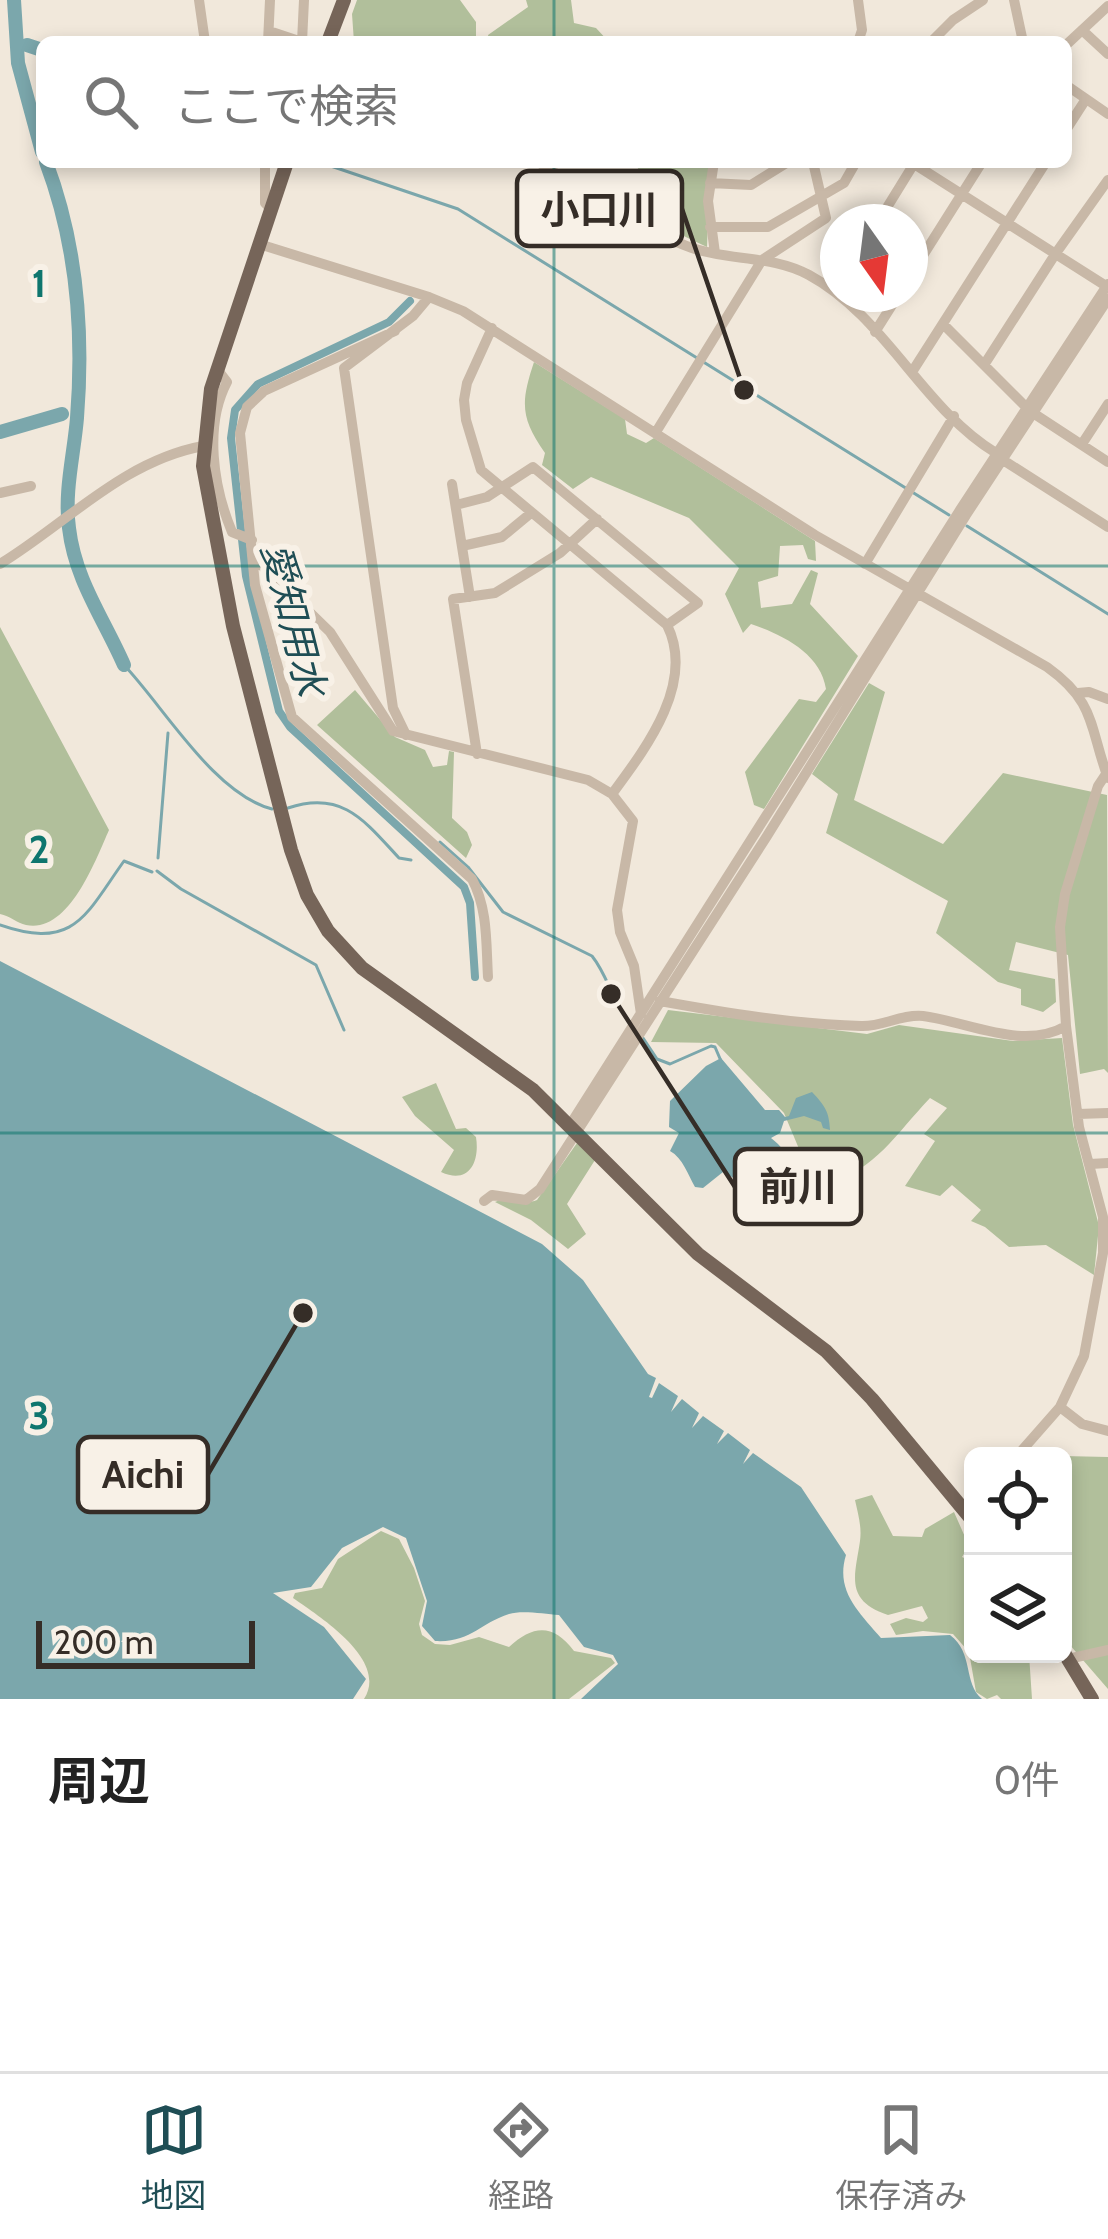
<!DOCTYPE html>
<html lang="ja">
<head>
<meta charset="utf-8">
<style>
	:root { --surface:#fff; --page:#f2f2f2; --text:#222; --muted:#767676; --line:#e0e0e0; --accent:#1f4e55 }
	body { margin:0; font-family:Cabin,"Noto Sans JP",sans-serif; background:var(--page); color:var(--text) }
	.controls { position:absolute; right:36px; bottom:36px; display:grid; overflow:hidden; border-radius:18px; box-shadow:0 6px 18px #0003 }
	.controls button { width:108px; height:108px; display:grid; place-items:center; padding:0; border:0; border-bottom:3px solid var(--line); background:var(--surface); color:var(--text); font:60px sans-serif }
	.compass { position:absolute; left:820px; top:204px; width:108px; height:108px; border-radius:50%; background:var(--surface); box-shadow:0 6px 18px #0003; rotate:166deg }
	.scale { position:absolute; left:36px; bottom:30px; width:219px; box-sizing:border-box; padding-left:12px; border:6px solid #352d27; border-top:0; font-size:33px; line-height:42px; white-space:nowrap; color:#352d27; -webkit-text-stroke:9px #f8f1e7; paint-order:stroke }
	.list { margin:0; padding:0; list-style:none }
	h2 { display:flex; justify-content:space-between; align-items:center; height:156px; margin:0; padding:0 48px; font-size:51px }
	h2 small { font-size:39px; font-weight:400; color:var(--muted) }
	.icon { flex:none; width:66px; height:66px; fill:none; stroke:currentColor; stroke-width:2; stroke-linecap:round; stroke-linejoin:round }
	.map { position:relative; flex:none; width:1108px; height:1699px; overflow:hidden }
	.search { position:absolute; background:var(--surface); box-shadow:0 6px 18px #0003; left:36px; right:36px; top:36px; height:132px; display:flex; align-items:center; gap:30px; box-sizing:border-box; padding:0 42px; border-radius:18px; color:var(--muted); font-size:45px }
	.sheet { height:372px; background:var(--surface) }
	nav { display:flex; justify-content:space-around; align-items:center; box-sizing:border-box; height:168px; border-top:3px solid var(--line); background:var(--surface); font-size:33px; color:var(--muted) }
	nav a { display:grid; justify-items:center; gap:6px }
	nav .on { color:var(--accent) }
	.map>svg:first-child { display:block }
</style>
</head>
<body>
<div class="map">
<svg width="1108" height="1699" viewBox="0 0 1108 1699">
	<rect width="100%" height="100%" fill="#f1e8db"/>
	<path fill="#b1bf9b" d="M357 0H460L476 22V42H354L352 14Z
		M526 0H571L574 23 596 28 609 42H489L488 35 528 7Z
		M641 162H710L707 247 637 214 634 177Z
		M534 362 625 419 627 434 646 443 654 438 815 541 816 561 808 559 803 545 780 546 778 576 758 582 761 608 792 604 811 570 818 573 810 604 858 656 764 809 754 805 745 772 799 699 816 702 826 689C821 653 781 634 751 624L743 633 725 594 739 568 689 518 591 477 573 489 542 465 545 453C521 418 520 404 534 362Z
		M0 627 109 830C96 859 69 934 26 925 17 923 10 916 0 914Z
		M869 683 885 692 854 800 943 844 1003 773 1107 795 1108 1073 1104 1069 1080 1074 1068 955 1016 942 1009 970 1055 979 1056 1002 1043 1012 1021 1005V989L998 982 936 933 948 901 826 833 838 794 812 774Z
		M355 690 395 737 425 750 433 767 447 765 449 751 454 752 452 818 467 832 472 845 466 858 317 725Z
		M668 1010 867 1034 899 1025 1013 1041 1062 1038 1073 1125 1099 1226 1094 1275 1046 1245 1009 1247 985 1227 971 1221 981 1210 952 1185 940 1196 905 1186 935 1141 924 1134 947 1108 930 1098C894 1136 878 1167 826 1186L802 1156 784 1113 716 1043 651 1042Z
		M436 1083 456 1129 466 1128 476 1137C480 1162 469 1185 441 1172L454 1150 415 1116 402 1097Z
		M577 1143 595 1160 567 1204 586 1234 568 1249 531 1220 495 1202C508 1196 523 1206 537 1200Z
		M1063 1456 1108 1457V1689L1063 1637Z
		M872 1495 893 1536 922 1537 925 1529 954 1512 969 1546 962 1557 973 1562V1654H1029L1032 1699H1001L997 1695 987 1699 976 1692 969 1652 953 1634 923 1631 896 1635 890 1624 906 1618 923 1622 928 1618 922 1606 888 1615C844 1600 855 1576 860 1541 862 1527 858 1514 855 1500Z
		M381 1531 399 1539 414 1568 425 1601 419 1624 422 1635 435 1644 450 1645 479 1637 509 1647C533 1625 553 1623 574 1651L611 1658 615 1663 569 1699H364C389 1660 320 1617 293 1598L295 1593 322 1588 338 1559Z"/>
	<path fill="#7ba7ac" d="M0 961 542 1244 583 1280 648 1374 656 1378 649 1397 652 1398 659 1383 678 1396 671 1412 682 1399 699 1413 692 1428 703 1416 724 1431 717 1444 728 1433 750 1450 743 1464 753 1453 801 1487 846 1555C835 1591 859 1612 881 1638L950 1635C974 1653 963 1683 982 1699H581L618 1664 613 1655 584 1647 559 1615C544 1614 522 1610 509 1614 480 1623 471 1643 435 1641L422 1626 427 1601 406 1538 383 1527 342 1548 311 1587 273 1593 324 1627 366 1679 353 1699H0Z
		M721 1058 765 1110H779L785 1117 789 1116 796 1098 812 1092C825 1106 829 1111 830 1130L823 1128 821 1122 804 1116 784 1121 780 1133 771 1138C791 1153 799 1180 826 1184L824 1186 782 1181 780 1177 759 1179 748 1186 723 1172 703 1188 695 1187C688 1175 683 1158 670 1151L679 1133 669 1127 670 1101 706 1066Z"/>
	<g fill="none" stroke-linecap="round" stroke-linejoin="round">
		<path stroke="#7ba7ac" stroke-width="3" d="M319 162 458 209 949 515
			M967 526 1108 614
			M124 665C164 707 214 794 272 809
			M288 808C342 790 364 820 399 858L411 860
			M440 842 468 867 503 912 592 956C608 976 612 1001 629 1021
			M158 858 168 733
			M157 871 181 889 316 965 344 1030
			M0 925C75 951 86 914 124 861L152 872
			M643 1038 657 1059 670 1064 711 1046 715 1047 721 1061"/>
		<path stroke="#7ba7ac" stroke-width="8" d="M410 301 389 322 258 384 235 410 231 438 246 576 279 711 290 727 464 887 470 903 475 977"/>
		<path stroke="#7ba7ac" stroke-width="14" d="M14 0 18 63 42 152
			M27 45 42 50
			M46 162C77 244 84 330 77 418 74 454 64 492 69 528 75 580 104 619 124 665
			M0 432 62 414"/>
		<path stroke="#c8b8a7" stroke-width="10" d="M199 0 205 42
			M1014 0 1023 42
			M1082 30 1108 54
			M269 31 302 42
			M268 42 270 0
			M302 42 304 0
			M858 42 862 30 858 0
			M931 42 953 20 983 0
			M1066 45 1108 6
			M1066 85 1108 114
			M1066 130 1086 99
			M265 162V203L271 209
			M538 162C584 191 641 230 692 248 730 261 772 255 809 275 885 316 923 409 996 453
			M714 162 708 201 715 253
			M911 162 1106 286
			M710 183 751 185 788 162
			M878 222 915 162
			M710 227H768L844 183 856 162
			M259 244 429 297 463 311 815 535 1047 667C1096 702 1089 726 1108 778
			M910 276 982 162
			M943 324 1027 408
			M492 328 467 383 464 400 466 420 481 470 667 625C696 683 646 748 612 794
			M395 331 264 391 247 407 240 433 255 585 292 717 472 879C488 909 486 943 488 977
			M875 332 899 294
			M984 365 1056 253 1108 180
			M217 369 227 382C204 426 213 486 232 532L252 540
			M912 372 1046 162
			M1033 413 1108 462
			M656 432 762 260 826 218 813 162
			M1082 444 1108 404
			M1003 460 1108 527
			M452 484 470 597
			M0 493 31 486
			M456 505 487 497 533 467 698 603 667 625
			M462 546 502 537 531 513
			M254 558 330 632 393 731 588 780 612 794 633 821 617 910 620 932 634 966 641 1014
			M0 564C67 523 123 461 203 446
			M865 564 954 416
			M1078 693 1089 692 1108 699
			M406 735 393 708 344 368 413 316 429 297
			M477 754 453 599 495 593 560 553 597 519
			M660 1001C726 1013 793 1024 861 1026 882 1027 901 1014 923 1016 969 1022 1023 1051 1066 1026
			M1078 1114 1108 1113
			M570 1125 960 510 1108 284
			M1090 1164 1108 1163
			M484 1201 492 1195 526 1200 540 1189 767 836 966 515 1108 299
			M1060 1407 1082 1424 1108 1431
			M1017 1456 1060 1407 1084 1356 1103 1253V1217L1079 1127 1066 1026 1060 927 1065 894 1098 786 1106 774
			M1068 1659 1108 1650"/>
		<path stroke="#766559" stroke-width="14" d="M328 42 344 0
			M287 162 211 389 203 466 233 626 291 850 307 895 328 931 362 968 533 1090 698 1254 826 1351 872 1399 973 1521
			M1063 1651 1092 1699"/>
	</g>
	<path fill="none" stroke="#0f766e" stroke-width="3" stroke-opacity="0.55" d="M554 0V42M554 162V1699M0 566H1108M0 1133H1108"/>
	<g text-anchor="middle" dominant-baseline="central" stroke-width="12" stroke-linejoin="round" paint-order="stroke">
		<g font-size="39" font-style="italic" fill="#1f4e55" stroke="#f8f1e7">
			<text transform="translate(294 619) rotate(76)">愛知用水</text>
		</g>
	</g>
	<g font-size="39" text-anchor="middle" font-weight="bold" fill="#0f766e" stroke="#f8f1e7" stroke-width="12" stroke-linejoin="round" paint-order="stroke">
		<text x="39" y="297">1</text>
		<text x="39" y="863">2</text>
		<text x="39" y="1429">3</text>
	</g>
	<path fill="none" stroke="#352d27" stroke-width="4.5" d="M744 390L682 209M611 994L735 1187M303 1313L208 1474"/>
	<g fill="#352d27" stroke="#f8f1e7" stroke-width="4.5">
		<circle cx="744" cy="390" r="12"/>
		<circle cx="611" cy="994" r="12"/>
		<circle cx="303" cy="1313" r="12"/>
	</g>
	<g fill="#f8f1e7" stroke="#352d27" stroke-width="4.5">
		<rect x="517" y="171" width="165" height="75" rx="12"/>
		<rect x="735" y="1149" width="126" height="75" rx="12"/>
		<rect x="78" y="1437" width="130" height="75" rx="12"/>
	</g>
	<g font-size="39" text-anchor="middle" font-weight="bold" fill="#352d27">
		<text x="599" y="223">小口川</text>
		<text x="798" y="1200">前川</text>
		<text x="143" y="1488">Aichi</text>
	</g>
</svg>
<div class="controls">
<button><svg class="icon" aria-label="locate" viewBox="0 0 24 24"><circle cx="12" cy="12" r="6"/><path d="M12 2v4M12 18v4M2 12h4M18 12h4"/></svg></button>
<button><svg class="icon" aria-label="layers" viewBox="0 0 24 24"><path d="M12 4l9 5-9 5-9-5zM3 14l9 5 9-5"/></svg></button>
</div>
<svg class="compass" viewBox="-18 -18 36 36"><path d="M0-13l5 13h-10z" fill="#e53935"/><path d="M0 13l5-13h-10z" fill="#767676"/></svg>
<div class="scale">200 m</div>
<div class="search"><svg class="icon" aria-label="search" viewBox="0 0 24 24"><circle cx="10" cy="10" r="6"/><path d="M15 15l6 6"/></svg>ここで検索</div>
</div>
<section class="sheet">
<h2>周辺<small>0件</small></h2>
<ul class="list">
</ul>
</section>
<nav>
<a class="on"><svg class="icon" aria-label="map" viewBox="0 0 24 24"><path d="M3 6l6-2 6 2 6-2v14l-6 2-6-2-6 2zM9 4v14M15 6v14"/></svg>地図</a>
<a><svg class="icon" aria-label="directions" viewBox="0 0 24 24"><path d="M12 3l9 9-9 9-9-9zM9 14v-3h6M13 9l2 2-2 2"/></svg>経路</a>
<a><svg class="icon" aria-label="saved" viewBox="0 0 24 24"><path d="M7 4h10v16l-5-4-5 4z"/></svg>保存済み</a>
</nav>
</body>
</html>
